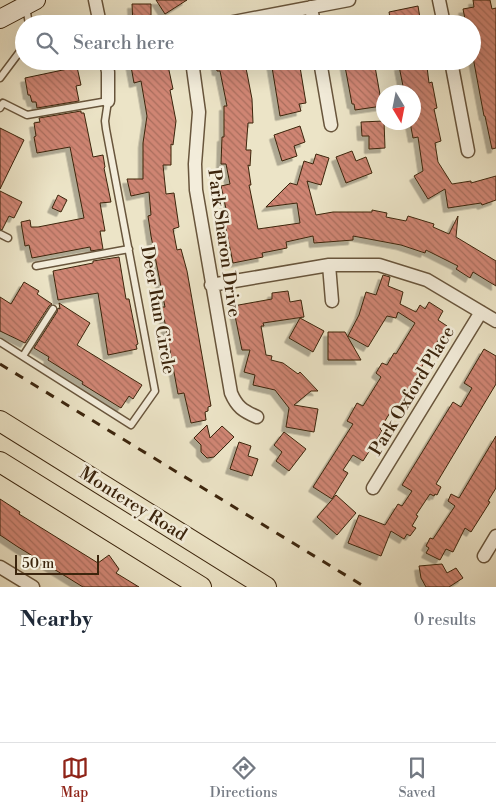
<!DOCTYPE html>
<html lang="en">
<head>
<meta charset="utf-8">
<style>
	:root { --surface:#fff; --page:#f6f6f7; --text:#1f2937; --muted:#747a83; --line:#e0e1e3; --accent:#8f2418 }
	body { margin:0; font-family:"Libre Bodoni",serif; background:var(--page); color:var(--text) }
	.compass { position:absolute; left:376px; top:85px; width:45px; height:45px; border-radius:50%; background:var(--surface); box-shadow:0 5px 20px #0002; rotate:170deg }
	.scale { position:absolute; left:15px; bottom:12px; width:84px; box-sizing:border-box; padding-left:5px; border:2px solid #3c250d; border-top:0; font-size:14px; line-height:18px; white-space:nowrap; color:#3c250d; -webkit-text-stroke:4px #f3eddb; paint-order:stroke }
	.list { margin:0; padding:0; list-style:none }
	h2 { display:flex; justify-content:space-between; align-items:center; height:65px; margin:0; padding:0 20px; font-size:21px }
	h2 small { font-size:16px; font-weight:400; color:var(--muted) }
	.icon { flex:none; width:28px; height:28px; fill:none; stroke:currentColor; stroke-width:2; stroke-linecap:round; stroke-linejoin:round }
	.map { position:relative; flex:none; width:496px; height:587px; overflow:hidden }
	.search { position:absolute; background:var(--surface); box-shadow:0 5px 20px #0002; left:15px; right:15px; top:15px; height:55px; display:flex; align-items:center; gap:12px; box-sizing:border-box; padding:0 18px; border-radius:28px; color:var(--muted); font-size:19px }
	.sheet { height:155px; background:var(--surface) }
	nav { display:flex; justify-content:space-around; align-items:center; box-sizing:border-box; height:70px; border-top:1px solid var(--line); background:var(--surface); font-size:14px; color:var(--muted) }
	nav a { display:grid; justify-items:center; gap:2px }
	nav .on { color:var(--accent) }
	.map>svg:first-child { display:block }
</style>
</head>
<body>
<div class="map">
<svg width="496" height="587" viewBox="0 0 496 587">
	<defs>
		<pattern id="building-back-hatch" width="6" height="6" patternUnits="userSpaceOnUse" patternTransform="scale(1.25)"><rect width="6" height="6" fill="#cf8573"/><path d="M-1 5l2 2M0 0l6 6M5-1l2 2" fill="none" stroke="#a96d5d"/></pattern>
		<filter id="shadow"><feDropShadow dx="-4.5" dy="4.5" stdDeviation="0" flood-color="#0004"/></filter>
	</defs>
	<rect width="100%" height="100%" fill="#ece4c7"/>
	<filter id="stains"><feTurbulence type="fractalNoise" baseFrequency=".004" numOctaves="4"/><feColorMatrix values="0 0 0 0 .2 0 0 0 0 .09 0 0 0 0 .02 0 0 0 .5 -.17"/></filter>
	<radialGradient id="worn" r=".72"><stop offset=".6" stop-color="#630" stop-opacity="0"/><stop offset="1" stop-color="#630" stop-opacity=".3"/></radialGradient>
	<path fill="url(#building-back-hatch)" stroke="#3c250d" filter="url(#shadow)" d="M156 0H187L165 14Z
		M473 0H490L492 9 496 8V148L492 149 485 116H484L472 52V24H466L463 9 474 7Z
		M132 4H151V24H133Z
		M418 6 421 24H391L389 12Z
		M130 61H167L173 89 170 90 176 121 173 145 171 144V165H163L166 194 174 193 179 227 173 229 177 250 181 249 187 271 211 406 208 407V411L205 412 206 420 191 423 184 393 178 394 162 307H165L151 236 148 216 151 215 149 192 131 196 127 179H143V143L147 116 141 81 134 83Z
		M215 61H244L247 73 252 99 253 123H248L246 150H251L250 166 248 165 251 185H249L258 229 300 223 297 203 266 207 290 183 297 185 304 161 313 164 316 154 329 158 321 185 307 181 316 215 333 212H372V210L387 213 386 217 406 221 408 216 434 224 433 227 449 234 458 216 456 237 496 261V286L473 272 470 278 456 269 458 266 426 250 425 253 401 245 353 236V240L314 243 313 236 286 242 287 248 262 253 263 257 233 263 224 219 228 218 221 186 230 184 226 164H221L222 137H224V106H227L220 71H217Z
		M271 61H299L306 103 299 104 301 111 280 116Z
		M344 61H374L382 106 355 110 354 104H352Z
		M401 61H417L419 69 427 67 429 83 432 82 437 108 434 109 441 141 435 143 438 162 452 184 471 181V183L496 176V200L482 205 481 203 448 208 445 189 428 199 414 176 423 171 418 137 413 138 410 122H414V92H411V89L404 91 399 66H402Z
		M77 67 81 85 76 86 79 101 37 108 36 102H32L30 95H28L25 78Z
		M81 111V113H84L93 157 103 155 105 167 104 168 111 202 100 203 105 231H100L103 249 91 251 90 247 32 258 29 245 25 246 21 222 30 220 31 227H38L84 218 70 147 37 153 34 137 36 136 34 123 40 122 39 118Z
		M384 121 385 148 369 149V136H362L361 122Z
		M300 126 305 142 294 146 297 156 282 161 274 135Z
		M0 128 24 140 0 189Z
		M352 151 356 161 366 157 372 173 346 183 336 157Z
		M0 191 22 202 14 218 9 216 2 230 0 229Z
		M58 195 67 200 61 212 52 208Z
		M119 257 126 299H129L138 344 136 345 137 349 108 355 98 293 58 300 53 271 93 263V261Z
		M383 275 390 277 388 286 403 292 400 304 416 312 420 305 425 309 429 302 443 311 438 320 447 326 398 405 396 403 380 429 382 431 363 461 353 455 343 470 348 473 332 499 313 487 353 424 347 421 357 403 363 406 381 377 376 373 382 363 387 365 394 353 396 354 415 323 398 312 396 318 387 316 368 347 348 336 359 315 366 292 376 295Z
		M24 282 39 291 37 294 52 304 49 306 25 343 0 331V297L11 304Z
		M288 291 290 302 301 300 304 317 263 323 264 326H261L266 355 272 356 271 360 283 363 298 374 300 372 318 391H311L294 405 318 409 314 432 286 427 289 408 275 390 253 385 255 375 244 372 250 350H242L233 306 272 299V293Z
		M59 303 90 323 77 345 142 385 133 399 129 396 121 408 82 384 83 382 48 360 49 357 34 348 57 312 58 308 60 309Z
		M300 318 324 331 313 352 289 338Z
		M328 332H345L361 360H328Z
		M484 349 496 356V384L436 484 441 487 437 495 435 494 434 496 430 494 416 515 418 516 412 526 416 528 410 536 407 534 404 539 391 531 381 556 348 543 359 515 385 525 398 504 402 506 412 491 402 485 453 402 461 407 472 388 464 383Z
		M207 425 210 438 222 426 234 437 214 457 207 458 201 452V445L194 438Z
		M284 432 306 449 289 471 276 461 282 452 274 445Z
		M496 436V488L488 501 490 502 471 532 465 528 453 552 446 549 440 560 426 553 429 548 426 546 430 538 433 539 455 506 448 501 451 494 459 498Z
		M239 442 251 446 248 456 258 459 252 476 230 469Z
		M336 495 356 513 337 535 317 517Z
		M0 499 20 512 19 514 98 563 109 555 119 569 116 573 139 587H83L18 547 0 535Z
		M442 564 447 573 456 568 463 578 449 587H426L421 578 419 566Z"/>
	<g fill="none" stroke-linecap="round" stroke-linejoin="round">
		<defs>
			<path id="lane" d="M26 7 29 24
				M0 78 24 46
				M0 108 3 103 27 115 108 101 105 121 106 129 155 391 131 425 0 342
				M0 234 8 238
				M36 266 129 249
				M23 356 53 309"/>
			<path id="street" d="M95 0 100 24
				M439 0 444 24
				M311 7 314 24
				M223 24 349 0
				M106 61 108 72V101
				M192 61 199 112 195 164 196 190 231 393C237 407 243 411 257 417
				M320 61 331 125
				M451 61 468 151
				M329 265 332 301
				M211 285 329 265H379L427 280 496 321
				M373 488 481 312
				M484 556 496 536
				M0 567 33 587"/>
			<path id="secondary" d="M0 19 36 0"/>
			<path id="primary" d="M0 421 266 587
				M0 462 201 587"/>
		</defs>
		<use href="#lane" stroke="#68553c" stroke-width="9"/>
		<use href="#street" stroke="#68553c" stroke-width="15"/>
		<use href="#secondary" stroke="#3c250d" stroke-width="20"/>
		<use href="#primary" stroke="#3c250d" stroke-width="22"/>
		<use href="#lane" stroke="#f3eddb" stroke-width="6"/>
		<use href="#street" stroke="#f3eddb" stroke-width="12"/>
		<use href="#secondary" stroke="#f3eddb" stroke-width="18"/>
		<use href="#primary" stroke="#ece4c7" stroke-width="20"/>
		<path stroke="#3c250d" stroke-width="3" stroke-dasharray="9 9" stroke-linecap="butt" d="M0 364 365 587"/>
	</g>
	<g text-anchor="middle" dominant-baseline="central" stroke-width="5" stroke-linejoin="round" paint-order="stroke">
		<g font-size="18" fill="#3c250d" stroke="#f3eddb">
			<text transform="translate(224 243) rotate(82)">Park Sharon Drive</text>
			<text transform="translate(158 310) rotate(80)">Deer Run Circle</text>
			<text transform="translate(412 391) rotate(-59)">Park Oxford Place</text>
			<text transform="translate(133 504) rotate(32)">Monterey Road</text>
		</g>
	</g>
	<rect width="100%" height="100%" filter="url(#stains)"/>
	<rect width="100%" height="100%" fill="url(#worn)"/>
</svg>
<svg class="compass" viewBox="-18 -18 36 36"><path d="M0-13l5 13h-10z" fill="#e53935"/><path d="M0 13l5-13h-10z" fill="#747a83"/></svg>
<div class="scale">50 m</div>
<div class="search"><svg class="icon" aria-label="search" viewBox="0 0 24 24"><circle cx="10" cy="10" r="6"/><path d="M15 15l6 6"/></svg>Search here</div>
</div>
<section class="sheet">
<h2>Nearby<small>0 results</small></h2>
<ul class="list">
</ul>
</section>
<nav>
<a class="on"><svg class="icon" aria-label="map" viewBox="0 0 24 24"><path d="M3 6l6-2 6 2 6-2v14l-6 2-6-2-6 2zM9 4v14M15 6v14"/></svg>Map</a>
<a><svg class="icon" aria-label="directions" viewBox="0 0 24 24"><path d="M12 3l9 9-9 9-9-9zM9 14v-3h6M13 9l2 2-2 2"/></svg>Directions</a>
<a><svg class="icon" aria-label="saved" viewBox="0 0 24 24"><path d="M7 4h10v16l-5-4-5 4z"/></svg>Saved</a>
</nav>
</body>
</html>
